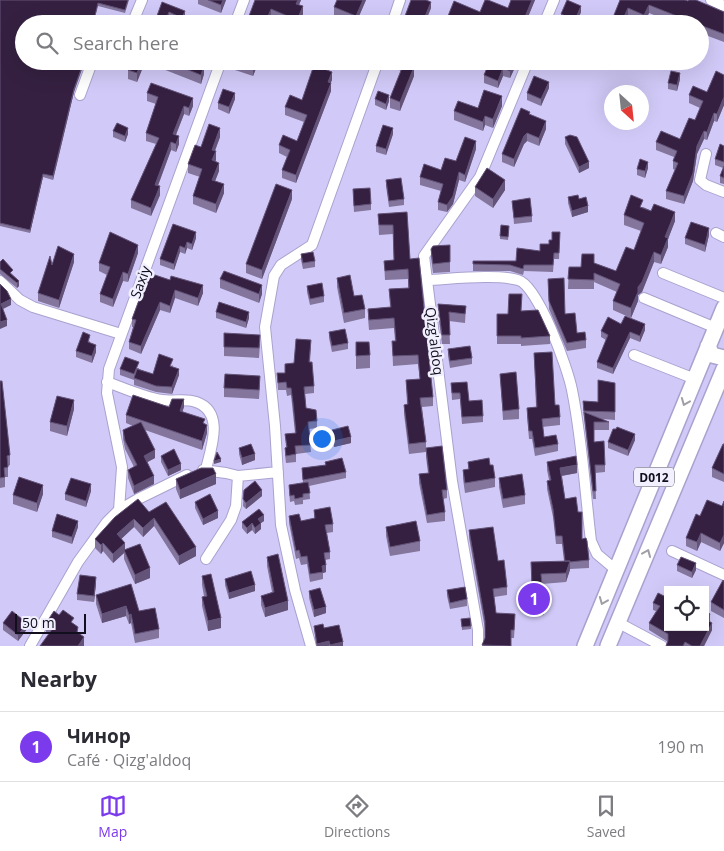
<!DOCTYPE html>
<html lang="en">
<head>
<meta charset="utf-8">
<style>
	:root { --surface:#fff; --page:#f7f7f7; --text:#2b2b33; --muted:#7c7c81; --line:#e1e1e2; --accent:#7c3aed }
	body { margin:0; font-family:"Open Sans",sans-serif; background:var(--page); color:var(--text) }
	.controls { position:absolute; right:15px; bottom:15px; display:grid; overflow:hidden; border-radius:0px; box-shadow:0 5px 20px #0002 }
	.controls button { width:45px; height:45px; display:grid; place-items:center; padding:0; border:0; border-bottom:1px solid var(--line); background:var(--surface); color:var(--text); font:25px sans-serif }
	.compass { position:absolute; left:604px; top:85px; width:45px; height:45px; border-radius:50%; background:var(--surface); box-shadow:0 5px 20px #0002; rotate:153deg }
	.scale { position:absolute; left:15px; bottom:12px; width:71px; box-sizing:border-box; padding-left:5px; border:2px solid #110e1d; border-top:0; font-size:14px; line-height:18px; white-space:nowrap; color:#110e1d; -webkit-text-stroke:4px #f2f0fe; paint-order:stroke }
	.you { position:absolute; left:321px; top:438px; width:18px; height:18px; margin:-12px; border:4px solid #fff; border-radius:50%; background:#1a73e8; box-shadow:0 0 0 8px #1a73e833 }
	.badge { display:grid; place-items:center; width:32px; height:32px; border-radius:50%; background:var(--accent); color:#fff; font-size:16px; font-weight:700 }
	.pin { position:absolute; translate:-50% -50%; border:2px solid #fff; box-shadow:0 1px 5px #0006 }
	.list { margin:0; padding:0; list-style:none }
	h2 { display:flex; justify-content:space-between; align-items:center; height:65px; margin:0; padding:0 20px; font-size:21px }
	h2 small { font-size:16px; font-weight:400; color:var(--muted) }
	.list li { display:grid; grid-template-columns:32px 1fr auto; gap:15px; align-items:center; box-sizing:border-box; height:70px; padding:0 20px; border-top:1px solid var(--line) }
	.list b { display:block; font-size:19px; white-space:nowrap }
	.list p { margin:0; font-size:16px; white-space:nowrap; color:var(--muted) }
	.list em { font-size:16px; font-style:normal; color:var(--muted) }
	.icon { flex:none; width:28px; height:28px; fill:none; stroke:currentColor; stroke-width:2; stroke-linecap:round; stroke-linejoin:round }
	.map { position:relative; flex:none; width:724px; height:646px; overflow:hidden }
	.search { position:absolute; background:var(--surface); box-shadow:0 5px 20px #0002; left:15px; right:15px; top:15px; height:55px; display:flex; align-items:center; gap:12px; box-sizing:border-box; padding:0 18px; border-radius:28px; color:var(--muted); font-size:19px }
	.sheet { height:135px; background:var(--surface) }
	nav { display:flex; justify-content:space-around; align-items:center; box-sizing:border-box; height:70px; border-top:1px solid var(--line); background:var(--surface); font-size:14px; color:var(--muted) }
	nav a { display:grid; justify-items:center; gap:2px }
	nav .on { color:var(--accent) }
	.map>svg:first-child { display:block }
</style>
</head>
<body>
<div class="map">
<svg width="724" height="646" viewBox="0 0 724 646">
	<rect width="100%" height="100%" fill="#d1caf8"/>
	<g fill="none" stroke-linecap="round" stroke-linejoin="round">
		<defs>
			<path id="minor" d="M711 0 724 6
				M132 24 142 0
				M235 24 244 0
				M392 24 400 0
				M544 24 554 0
				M80 95 91 65 95 61
				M706 154 700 180 706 185 724 192
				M716 233 724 237
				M663 273 724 298
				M427 280C451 279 497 274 518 280 538 285 568 369 572 390 582 439 585 491 591 541L597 554 616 570
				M0 281 20 300 33 307 121 334
				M644 298 716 328
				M634 355 695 379
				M107 382C124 388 143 397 162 400 173 402 185 398 196 402 225 412 211 448 206 469
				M203 470 226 473 238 476 278 472
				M119 510 122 467 107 393 109 369 221 61
				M672 551 724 575
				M206 559 231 520 236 506 238 476
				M617 622 662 646
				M30 646 78 562 107 522 119 510 138 499 187 475
				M311 646 295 590 281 525 275 426 265 327 274 276 281 265 312 245 378 61
				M478 646V630L452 481 424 256 480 177 528 61"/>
			<path id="highway" d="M708 346 712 355 724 358
				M585 646 724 308
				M608 646 724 369"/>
		</defs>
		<use href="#minor" stroke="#a9a2ce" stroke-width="12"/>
		<use href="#highway" stroke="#a9a2ce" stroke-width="18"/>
		<use href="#minor" stroke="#fff" stroke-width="10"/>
		<use href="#highway" stroke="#fff" stroke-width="15"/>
	</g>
	<path fill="#83759c" d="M0 0H129L125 13 98 6 74 92 53 180 43 177 30 233 0 226Z
		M198 0H226L221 13 198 4Z
		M255 0H301L299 5 303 14 299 24H290L271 16Z
		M366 0 356 23 334 15V7Z
		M511 0H535L525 24H446V21L480 12 508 8Z
		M620 0 724 12V42L700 33V24H676L649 13 644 23 628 17 625 24H616L614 23V15Z
		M162 2 185 20 184 24H175L169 21Z
		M431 8 425 24H402Z
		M581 12 576 24H568L561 21V14Z
		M131 61H204L203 64 204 74 201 84 145 62 137 82 128 79V70Z
		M232 61H259L253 76 232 69Z
		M389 61H409L408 64 414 76 400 111 390 108V98L401 71 389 65Z
		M490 61H518L510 78 503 76 498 88 484 83V75Z
		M724 75V105L717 122 714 121 707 140 704 139 697 154 693 181 684 204 666 199V191L675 170 673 169V161L674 157 656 150V142L680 139 695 120 700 108 689 103V95L707 92Z
		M680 79 677 91 668 89V83Z
		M332 80 330 83 331 91 296 183 282 178V170L287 157 279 153V145L297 141 304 122 285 115V107L302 100Z
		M549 88 541 106 527 100V93Z
		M147 93 193 106 189 116 184 114 176 135 179 144 176 152 171 150 158 186 160 195 151 216 131 208V200L156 144 146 141V133L156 104 147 101Z
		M235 99 229 114 218 109V103Z
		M375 99 389 101 386 110 375 105Z
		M502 106 493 128 485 125 483 131 454 120V111L478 108Z
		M530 115 546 129 539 146 527 141 524 144 514 167 502 162V154Z
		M113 131 128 134 125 142 113 137Z
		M393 134 386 155 376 152V146Z
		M220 137 215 151 216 160 215 161 219 171 215 181 224 193 216 213 193 204V196L200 177 188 173V164L201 147Z
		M565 137 589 168 579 173 565 144Z
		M724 146V184L720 183V176L723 168 715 165V159Z
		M476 149 465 182 459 180 453 204 447 212 438 210V202L441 191 420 185V177L441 170Z
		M648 168 645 178 637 175V169Z
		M386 180 404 199V205L389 207 386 186Z
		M475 187 505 190 493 208 475 196Z
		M353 195 371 204V210L354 212Z
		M568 197 579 199 588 212 572 217 568 203Z
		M292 199 262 279 246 273V264Z
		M512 201 532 216V222L514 224Z
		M643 207 675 221 668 239V247L661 264 654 262 642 292 638 295V301L631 318 613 310V301L617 292 594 282V289H568L569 267H581L594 263 616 271 634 250 641 231 624 225V215Z
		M407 212 410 259 433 397V406L422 407 426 442V452L409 454 404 414V405L407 404 406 380 420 379 418 364 393 366 392 341H395L394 328 369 330 368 318V309L390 307 389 289 408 288V279L385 280 384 261 394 260 393 234 379 235 378 214Z
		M173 224 196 238 192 250 187 248 185 254 180 252 174 270 160 265V259Z
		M509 230 508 240 500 239V236Z
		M560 232 559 259H554L553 272 524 271 523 275 510 271H473V261H516L540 251 549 244Z
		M709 235 705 252 685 244V238Z
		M450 245V272L433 273 431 258V249Z
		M138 253 128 282 123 281 113 307 100 302V294L107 275 99 271V263Z
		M301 254 315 261V267L303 269 301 260Z
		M0 262 19 281V286L17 288 0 274Z
		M74 262 59 308 38 301V293L52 265Z
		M149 273 203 293 198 306 175 298 170 313 160 310 141 354 129 349V342L133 327H132V319Z
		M337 278 365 309V318L344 323 337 287Z
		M220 279 262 294 259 303 220 288Z
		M548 279 565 314 577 333 586 340V348L567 351 549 309Z
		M307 286 324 296V302L310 305 307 292Z
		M438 304 466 306 465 323 449 321 450 344H442L438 313Z
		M522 311 550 336V344L521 346V344H497V314H508Z
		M216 312 249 318 246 328 216 318Z
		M621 324 645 330 640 342 630 338 613 374 597 368V362L606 340 601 337V331Z
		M329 332 348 343V349L332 352 329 338Z
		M90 341V343L96 352 92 363 76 357V351Z
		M356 342 370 355V368L356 369Z
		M260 344 259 358 224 356V347Z
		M311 347 310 362 314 386V393L305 394 306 408 317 421V428L309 429 311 452 296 454V462L286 463 285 455V448L286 447 285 434 295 433 291 395 287 396 286 390H278L277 373H285V364L294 363Z
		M448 349 472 358V364L450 368 448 356Z
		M534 353 560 417V425L542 427 544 437 558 444V451L535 456 532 439H529L527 416V408L536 407Z
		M173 365 172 367 179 375 172 394 156 392 134 385V380L120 375V369L139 368V369L153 374Z
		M500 374 519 409V419L503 420Z
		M0 381 10 455V465L8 466V477H5V487L0 488Z
		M451 383 483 416V422L462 424 460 399 452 400Z
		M615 383V420L602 419 609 422V430H594V442L605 465V472L595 473 596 499H593L583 409V401L598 402Z
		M260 385 259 399 224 397V388Z
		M169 407H184L182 411 205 424 207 433 202 450 145 430 155 458 147 462 154 484 134 494 128 478V470L134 467 125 449 123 439V430L133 426 126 423V415Z
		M74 409 67 436 50 431V422Z
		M332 430 351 443 334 447 332 436Z
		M635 440 628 456 608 448V442Z
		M724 444V482L712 477V468Z
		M239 448 255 460 242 465 239 454Z
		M426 448 447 490V498L443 499 445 512V521L427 523 419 483V474L428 473 426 457Z
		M161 456 181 470 168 476 161 462Z
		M325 462 346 472V478L309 486 310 499 303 500V504L295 505 294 501 290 502 289 491V485L303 483 302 468 325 465Z
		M468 462 490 465 495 478V487L465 493 463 479V470L468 469Z
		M547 462 577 473 562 476 565 499 582 539 589 560V568L570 569 566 582 542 584 544 606V615L533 616 531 572 564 561 562 544H556L553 517 547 489V481L549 480 547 470Z
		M499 478 525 495V504L503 508 499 487Z
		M176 479 216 484 180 499 176 489Z
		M244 490 262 496 246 509 243 506Z
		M91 491 86 507 65 500V494Z
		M43 494 37 512 13 504V495Z
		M724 501V543L720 551 701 542 697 551 686 546V538L700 516 722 506Z
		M195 502 218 518 203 525 195 508Z
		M314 510 333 524V532L327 533 330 552V559L325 560 326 572 323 573V579L310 582 307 564 301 565 299 558 296 559 289 523V516L301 521 314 519Z
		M149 512 196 556 179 565 154 526 143 537 134 527 121 539 125 550 150 578 135 584 124 559V553L113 563 103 551 101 554 95 548V539L115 517Z
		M264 521 261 523V529L255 534 252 530 247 534 242 528V522Z
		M78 527 72 544 52 537V531Z
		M386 527 420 541V551L390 556 386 536Z
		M469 530 498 561 507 587V595L494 597 496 613 515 622 514 638H511V646H482L485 638V629L469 538Z
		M267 557 288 610 265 617 261 605V596L272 592 267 566Z
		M677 565 696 570 692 578 677 571Z
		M202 576 221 628 208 631 202 606V597L204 596 202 585Z
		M225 579 255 591 229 599 225 585Z
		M724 581V618L711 611V602Z
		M96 583 94 602 77 600V594Z
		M447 590 467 599V606L450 609 447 596Z
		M309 591 326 613 314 617 309 598Z
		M96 595 139 611 159 629V638L135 643 131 623 129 624 126 616 102 623 96 604Z
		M653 603 710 621 712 630 704 646H666L668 642 649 630V623L656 611 653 610Z
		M461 619 471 626V629L462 630Z
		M3 623 27 629 18 641 3 630Z
		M46 623 74 624 84 646 49 634 46 632Z
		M314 626 324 628 343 646H316Z"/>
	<path fill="#645378" d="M223 0H226L221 13V5Z
		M298 0H301L296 11V4Z
		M363 0H366L356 23V16Z
		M532 0H535L525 24H522Z
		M431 2V8L424 24V19Z
		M649 5V13L644 23V15Z
		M303 6V14L299 24H297V20Z
		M581 6V12L576 24H575V20Z
		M628 8V17L625 24H623V19Z
		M271 9V16L268 24H265Z
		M185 11V20L184 24H182V18Z
		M169 12V21L168 24H164Z
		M84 61H85L74 92 53 180V176L74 89Z
		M142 61H145V62L137 82V73Z
		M256 61H259L253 76V69Z
		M515 61H518L510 78V71Z
		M204 65V74L201 84V75Z
		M414 67V76L400 111V102Z
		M503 68V76L498 88V81Z
		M332 72V80L328 90V82Z
		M680 73V79L677 91V85Z
		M549 82V88L541 106V99Z
		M331 83V91L296 183V175Z
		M235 93V99L229 114V107Z
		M389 95V101L386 110V104Z
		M502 96V106L493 128V119Z
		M724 97V105L717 122V114Z
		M193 98V106L189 116V108Z
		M184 106V114L173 142V134Z
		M714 113V121L707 140V132Z
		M485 116V125L483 131V122Z
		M546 121V129L539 146V138Z
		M128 128V134L125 142V136Z
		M220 128V137L212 158V150Z
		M393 128V134L386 155V149Z
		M704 131V139L697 154 693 181 684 204V196L697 146Z
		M527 133V141L524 144 514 167V159L524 136Z
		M179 136V144L176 152V144Z
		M476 141V149L465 182V175Z
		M171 142V150L155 193V185Z
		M216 151V160L212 169V160Z
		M589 162V168L579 173V167Z
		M648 162V168L645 178V171Z
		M219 163V171L212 189V180Z
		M459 172V180L453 204 447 212V205Z
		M43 174V177L30 233V230Z
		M505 180V190L493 208V199Z
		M224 184V193L216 213V204Z
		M160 186V195L151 216V208Z
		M292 190V199L262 279V270Z
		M588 206V212L572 217V211Z
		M675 212V221L668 239V247L661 264V255L665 237Z
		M709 228V235L705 252V245Z
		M196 232V238L192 250V244Z
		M187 242V248L185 254V248Z
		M138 245V253L128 282V274Z
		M180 246V252L174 270V264Z
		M654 252V262L642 292 638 295V301L631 318V308L638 287Z
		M74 254V262L59 308V300Z
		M123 272V281L113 307V299Z
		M19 281V286L17 288V283Z
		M203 285V293L198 306V298Z
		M262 285V294L259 303V294Z
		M175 290V298L170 313V306Z
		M11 299V305L1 310V304Z
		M160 302V310L141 354V346Z
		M249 312V318L246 328V322Z
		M7 320V326L0 329V322Z
		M645 324V330L640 342V336Z
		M630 332V338L613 374V368Z
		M96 345V352L92 363V356Z
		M179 369V375L172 394V387Z
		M184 399V407L180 419V411Z
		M74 400V409L67 436V426Z
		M207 425V433L202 450V441Z
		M635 434V440L628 456V450Z
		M351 437V443L334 447V441Z
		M155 450V458L144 464V456Z
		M255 454V460L242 465V458Z
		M221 459V462L214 464V461Z
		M181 464V470L168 476V470Z
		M577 465V473L560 476V468Z
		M216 474V484L180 499V490Z
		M154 476V484L134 494V486Z
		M91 484V491L86 507V501Z
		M43 485V494L37 512V503Z
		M262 490V496L246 509V503Z
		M218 511V518L203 525V519Z
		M264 515V521L258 525V519Z
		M154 518V526L143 537V528Z
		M134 519V527L117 543V534Z
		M78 521V527L72 544V537Z
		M252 523V530L247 534V528Z
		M261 523V529L255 534V528Z
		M701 533V542L697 551V542Z
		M724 535V543L720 551V543Z
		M103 543V551L101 554V545Z
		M125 543V552L124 550V553L113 563V554Z
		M196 547V556L179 565V556Z
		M570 561V570L566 582V573Z
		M696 563V570L692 578V572Z
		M326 565V572L323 573 322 566Z
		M150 568V578L135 584V575Z
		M96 577V583L94 602V596Z
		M255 585V591L229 599V593Z
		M288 601V610L265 617V608Z
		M126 606V616L102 623V614Z
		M326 607V613L314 617V610Z
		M131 614V623L129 624V615Z
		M710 614V621L707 627V620Z
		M221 618V628L208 631V621Z
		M27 623V629L18 641V635Z
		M712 623V630L704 646H700Z
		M84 637V646H78Z
		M329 641V646H317V644Z
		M343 642V646H330V645Z"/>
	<path fill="#352041" stroke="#645378" d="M0 0H128L125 10 98 3 93 24H24V61H84L74 89 53 176 43 174 30 230 0 223Z
		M208 0H223L221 5Z
		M255 0H298L296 4 303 6 297 20 271 9 265 24H246Z
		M337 0H363L356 16 334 7Z
		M411 0H426L431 2 424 19 419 17 416 24H402Z
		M485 0H488L508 8 511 0H532L522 24H470L466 22 465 24H453L446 21 454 1 480 12Z
		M567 0 581 6 575 20 561 14Z
		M620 0H685L688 1 689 0H696L724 12V34L700 25V24H697L649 5 644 15 628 8 623 19 614 15Z
		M162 2 185 11 182 18 169 12 164 24H154Z
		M131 61H142L137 73 128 70Z
		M166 61H201L200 63 204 65 201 75Z
		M232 61H256L253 69Z
		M394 61H406L405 64 404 63 403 65Z
		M490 61H515L510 71 503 68 498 81 484 75Z
		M404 63 414 67 400 102 390 98Z
		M314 65 332 72 328 82 331 83 296 175 282 170 290 150 279 145 283 135 297 141 307 115 285 107 290 95 302 100Z
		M671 71 680 73 677 85 668 83Z
		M716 71 724 75V97L717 114 714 113 707 132 704 131 697 146 693 173 684 196 666 191 678 163 673 161 677 151 656 142 661 131 680 139 689 118 695 120 703 101 689 95 693 86 707 92Z
		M534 76 549 82 541 99 527 93Z
		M151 83 193 98 189 108 184 106 173 134 179 136 176 144 171 142 155 185 160 186 151 208 131 200 159 138 146 133 158 97 147 93Z
		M223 89 235 93 229 107 218 103Z
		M484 90 502 96 493 119 485 116 483 122 454 111 458 101 478 108Z
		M378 91 389 95 386 104 375 99Z
		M521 108 530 112 529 114 546 121 539 138 527 133 524 136 514 159 502 154Z
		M117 123 128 128 125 136 113 131Z
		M209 124 220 128 212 150 216 151 212 160 219 163 212 180 224 184 216 204 193 196 202 169 188 164 195 145 201 147Z
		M383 125 393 128 386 149 376 146Z
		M570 135 577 137 589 162 579 167 565 137Z
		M465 137 476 141 465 175 459 172 453 196 447 205 438 202 443 184 420 177 424 164 441 170 445 158 456 161Z
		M720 144 724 146V162L715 159Z
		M640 159 648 162 645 171 637 169Z
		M724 166V178L720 176Z
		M487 168 505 180 493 199 475 187Z
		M401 178 404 199 389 201 386 180Z
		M276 184 292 190 262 270 246 264Z
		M370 188 371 204 354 206 353 189Z
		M578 195 579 199 586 197 588 206 572 211 568 197Z
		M631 195 643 200 640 207 651 211 654 204 675 212 665 237 668 238 661 255 654 252 642 282 638 287V292L631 308 613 301 620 284 594 273V280L568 279 569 267H581L582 254H594V263L616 271 626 247 634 250 644 223 624 215Z
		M530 198 532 216 514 218 512 201Z
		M407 212 410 259 419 258 433 397 420 398 426 442 409 444 404 405 408 404 406 380 420 379 418 355 393 356 392 341H396L394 318 369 320 368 309 391 307 389 289 409 288 408 269 385 271 384 261 394 260 393 225H379L378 214Z
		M691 222 709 228 705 245 685 238Z
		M173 224 196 232 192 244 187 242 185 248 180 246 174 264 160 259Z
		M501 225 509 226 508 237 500 236Z
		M110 232 138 245 128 274 123 272 113 299 100 294 110 267 99 263Z
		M552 232H560L559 253H554L553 265H524L523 269 510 265 473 264V261H516L517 248 540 251V244H549V240H552Z
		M450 245V262L433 264 431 249 433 246Z
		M58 246 74 254 59 300 38 293 50 256 52 265Z
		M313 252 315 261 303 263 301 254Z
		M3 259 13 270 10 273 19 281 17 283 0 269V262Z
		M224 271 262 285 259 294 220 279Z
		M149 273 170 280 171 276 203 285 198 298 175 290 170 306 160 302 141 346 129 342 136 320 132 319Z
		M350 275 354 296 362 295 365 309 344 313 337 278Z
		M564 278 565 314 575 313 577 333 585 332 586 340 567 343 549 301 548 279Z
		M322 283 324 296 310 299 307 286Z
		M0 284 7 291 11 299 1 304 7 320 0 322Z
		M509 294H522L521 311 538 310 550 336 521 338V336H497V314H508Z
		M219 302 249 312 246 322 216 312Z
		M438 304 466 306 465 314 449 312 450 335H442Z
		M625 316 645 324 640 336 630 332 613 368 597 362 608 335 601 331 608 317 621 324Z
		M345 329 348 343 332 346 329 332Z
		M83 332 90 335 88 342 96 345 92 356 76 351Z
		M224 333 260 335 259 348 224 347Z
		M296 339 311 340 309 362H312L314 386 304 387 306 408 316 410 317 421 308 422 311 445 295 446 296 454 286 456 285 448 287 447 285 434 296 433 293 403 291 388H287L286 382 278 383 277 373H285V364L294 363Z
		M356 342H369L370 355 356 356Z
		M470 346 472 358 450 361 448 349Z
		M552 352 555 405H559L560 417 542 419 544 437 556 435 558 444 535 448 532 431H529L527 408 537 407 534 353Z
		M159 354 173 359 170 366 179 369 172 387 156 386 134 378 137 369 153 374Z
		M125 357 139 362 134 374 120 369Z
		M516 372 519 409 503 411 500 374Z
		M225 374 260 376 259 390 224 388Z
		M598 380 615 383V412L584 411 583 401 598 402Z
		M0 381H2L10 455 7 456 8 467 4 468 5 477 0 478Z
		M467 382 469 401 482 400 483 416 462 417 460 393H452L451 383Z
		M133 395 169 407 172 399H184L180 411 205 419 203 423 207 425 202 441 126 415Z
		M57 396 74 400 67 426 50 422Z
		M584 412 609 422H594V442L604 441 605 465H595L596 491H593Z
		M141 422 155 450 144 456 154 476 134 486 128 470 137 465 125 441 123 430Z
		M348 426 351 437 334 441 332 430Z
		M617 427 635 434 628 450 608 442 613 429H616Z
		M251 444 255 454 242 458 239 448Z
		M723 444H724V474L712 468Z
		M442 446 447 490H442L445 512 427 515 419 474 429 473 426 448Z
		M174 449 181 464 168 470 161 456Z
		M217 452 221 459 214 461Z
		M576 456 577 465 560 468 565 499 576 497 578 512H582V539L586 538 587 541 589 560 570 562V561H565L562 536H556L553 509 547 481 551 480 547 462Z
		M342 458 346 472 303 480 302 468 326 465 325 462Z
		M489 458 490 465H493L495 478 465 483 463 470 469 469 468 462Z
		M201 468H213L216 474 180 490 176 479Z
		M522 474 525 495 503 499 499 478Z
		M19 477 43 485 37 503 13 495Z
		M71 478 91 484 86 501 65 494Z
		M255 481 262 490 246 503 243 499 244 490Z
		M308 482 310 493 303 494V497L295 499 294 495 290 496 289 485Z
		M210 494 218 511 203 519 195 502Z
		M138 499 149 512 166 502 196 547 179 556 154 518 143 528 134 519 117 534 125 543 113 554 103 543 101 545 95 539 115 517Z
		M707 500 722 506 724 501V535L720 543 701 533 697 542 686 538 696 514 700 516Z
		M330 507 333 524 325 525 330 552 324 553 326 565 322 566 323 572 310 574 307 556 301 557 299 550 296 551 289 516 299 514 301 521 315 518 314 510Z
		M259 509 264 515 258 519 261 523 255 528 252 523 247 528 242 522Z
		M57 514 78 521 72 537 52 531Z
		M416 521 420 541 390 547 386 527Z
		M493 527 498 561 504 560 507 587 493 589 496 613 515 614 514 630H511V646L482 645 485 638V621L469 530Z
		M140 544 150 568 135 575 124 550Z
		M278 554 288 601 265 608 261 596 274 592 267 557Z
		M681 557 696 563 692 572 677 565Z
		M570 561 566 573 541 574 544 606 533 607 531 562Z
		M251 571 255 585 229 593 225 579Z
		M211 574 221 618 208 621 202 597 207 596 202 576Z
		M80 575 96 577 94 596 77 594Z
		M723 580 724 581V610L711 602Z
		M131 584 139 611 155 608 159 629 135 634 131 614 129 615 126 606 102 614 96 595Z
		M465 587 467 599 450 603 447 590Z
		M320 588 326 607 314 610 309 591Z
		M658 593 666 597 668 594V627H705V611L710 614 707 620 712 623 700 646H692L685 642 683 646H666L668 641V634L649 623 660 606 653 603Z
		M63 610 74 618 71 622 78 627 77 632 84 637 78 646H40L53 628 46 623 54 611 59 615Z
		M12 611 27 623 18 635 3 623Z
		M470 618 471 626 462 627 461 619Z
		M323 624 324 628 339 625 343 642 330 645 329 641 317 644 314 626Z"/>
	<defs><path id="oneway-chevron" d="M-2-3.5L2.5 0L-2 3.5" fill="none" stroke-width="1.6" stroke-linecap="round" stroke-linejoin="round" transform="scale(1.25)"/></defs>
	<g stroke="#a09fa5">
		<use href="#oneway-chevron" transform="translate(685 402) rotate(112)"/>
		<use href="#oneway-chevron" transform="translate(647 553) rotate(-67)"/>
		<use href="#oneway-chevron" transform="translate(603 601) rotate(112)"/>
	</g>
	<g text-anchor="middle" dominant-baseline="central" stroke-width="5" stroke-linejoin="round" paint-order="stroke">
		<rect fill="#f2f0fe" stroke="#545260" stroke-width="1" x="634" y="467.5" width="40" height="19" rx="4"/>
		<g font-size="12" font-weight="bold" fill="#110e1d">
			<text x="654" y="477">D012</text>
		</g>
		<g font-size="14" fill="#110e1d" stroke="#f2f0fe">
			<text transform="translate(140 282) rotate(-70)">Saxiy</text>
			<text transform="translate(435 341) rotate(83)">Qizg'aldoq</text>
		</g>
	</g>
</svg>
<div class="controls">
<button><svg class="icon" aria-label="locate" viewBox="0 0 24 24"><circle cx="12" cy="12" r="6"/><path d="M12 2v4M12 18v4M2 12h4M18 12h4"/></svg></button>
</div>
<svg class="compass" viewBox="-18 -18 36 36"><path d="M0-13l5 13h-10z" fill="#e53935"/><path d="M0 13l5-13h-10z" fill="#7c7c81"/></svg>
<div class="scale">50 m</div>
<div class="you"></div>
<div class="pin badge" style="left:534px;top:599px">1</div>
<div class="search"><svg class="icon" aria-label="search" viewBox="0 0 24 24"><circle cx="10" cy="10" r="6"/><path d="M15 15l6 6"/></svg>Search here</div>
</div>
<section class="sheet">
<h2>Nearby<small></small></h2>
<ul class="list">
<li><span class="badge">1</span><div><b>Чинор</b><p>Café · Qizg'aldoq</p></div><em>190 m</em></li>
</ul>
</section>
<nav>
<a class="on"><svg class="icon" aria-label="map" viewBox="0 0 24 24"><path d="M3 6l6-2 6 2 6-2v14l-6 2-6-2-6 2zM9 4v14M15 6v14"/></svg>Map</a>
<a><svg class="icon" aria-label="directions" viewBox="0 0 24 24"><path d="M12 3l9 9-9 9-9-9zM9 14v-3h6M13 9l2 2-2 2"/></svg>Directions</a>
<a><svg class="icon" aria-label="saved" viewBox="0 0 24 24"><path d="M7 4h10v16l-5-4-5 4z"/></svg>Saved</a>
</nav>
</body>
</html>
